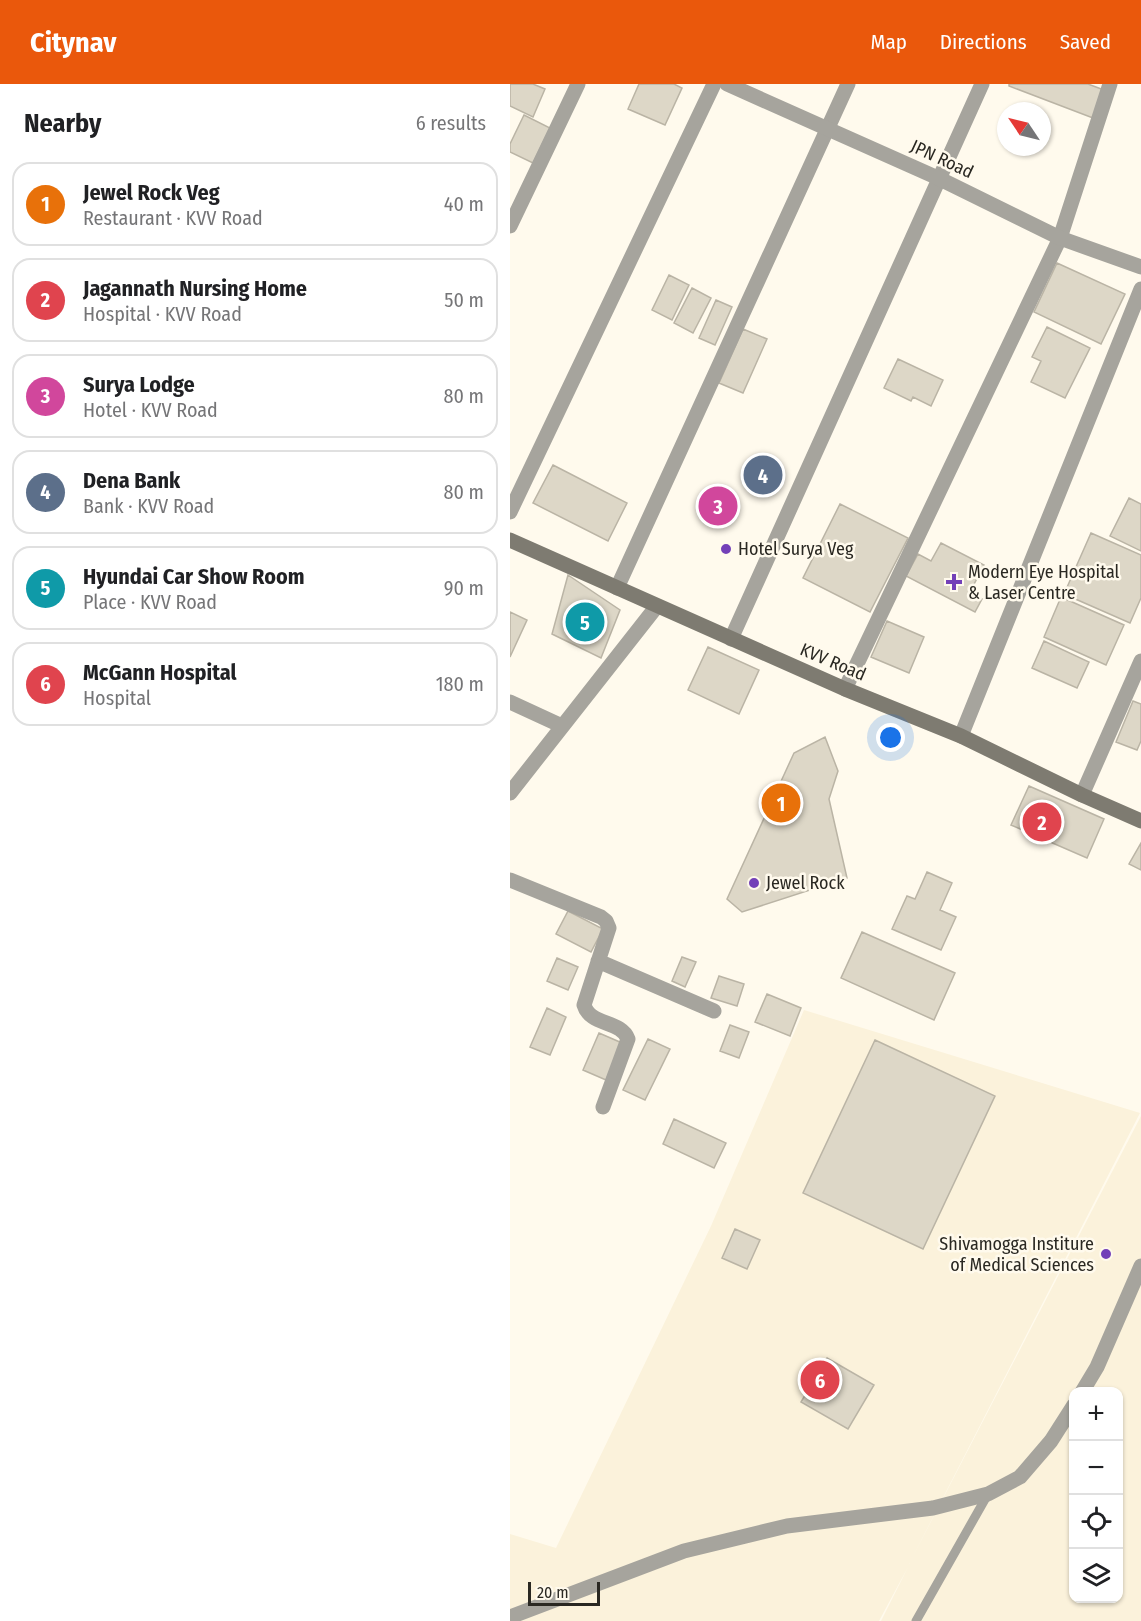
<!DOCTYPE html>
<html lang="en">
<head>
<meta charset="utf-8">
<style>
	:root { --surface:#fff; --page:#f2f2f2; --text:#202124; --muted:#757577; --line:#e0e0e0; --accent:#ea580c }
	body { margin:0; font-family:"Fira Sans Condensed",sans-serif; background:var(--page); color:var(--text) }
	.controls { position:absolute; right:18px; bottom:18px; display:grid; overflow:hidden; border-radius:12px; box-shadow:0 2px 4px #0004 }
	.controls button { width:54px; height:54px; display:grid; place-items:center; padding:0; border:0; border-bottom:2px solid var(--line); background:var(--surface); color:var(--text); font:30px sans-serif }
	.compass { position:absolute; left:487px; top:18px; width:54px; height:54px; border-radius:50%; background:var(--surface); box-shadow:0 2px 4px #0004; rotate:305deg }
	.scale { position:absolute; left:18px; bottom:15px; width:72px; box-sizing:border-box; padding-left:6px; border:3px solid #2a2822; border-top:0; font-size:16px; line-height:21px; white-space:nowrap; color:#2a2822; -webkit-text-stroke:4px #fffaed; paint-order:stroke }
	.you { position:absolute; left:381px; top:654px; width:21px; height:21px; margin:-15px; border:4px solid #fff; border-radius:50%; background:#1a73e8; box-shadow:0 0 0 9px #1a73e833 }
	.badge { display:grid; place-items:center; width:39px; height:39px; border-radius:50%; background:var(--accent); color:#fff; font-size:20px; font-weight:700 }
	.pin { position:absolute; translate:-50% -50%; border:3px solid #fff; box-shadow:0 2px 6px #0006 }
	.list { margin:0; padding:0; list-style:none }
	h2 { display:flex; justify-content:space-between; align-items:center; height:78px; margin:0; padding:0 24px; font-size:26px }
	h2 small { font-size:20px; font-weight:400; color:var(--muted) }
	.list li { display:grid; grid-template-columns:39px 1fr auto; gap:18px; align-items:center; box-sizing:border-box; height:84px; margin:0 12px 12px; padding:0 12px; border:2px solid var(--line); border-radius:18px }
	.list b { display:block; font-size:22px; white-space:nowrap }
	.list p { margin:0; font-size:20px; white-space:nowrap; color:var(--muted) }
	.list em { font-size:20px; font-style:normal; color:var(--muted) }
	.icon { flex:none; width:33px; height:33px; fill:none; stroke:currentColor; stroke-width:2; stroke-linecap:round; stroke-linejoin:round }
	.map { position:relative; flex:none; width:631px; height:1537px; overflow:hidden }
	header { display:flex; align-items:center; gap:36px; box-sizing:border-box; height:84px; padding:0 30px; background:var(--accent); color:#fff }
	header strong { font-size:28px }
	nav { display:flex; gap:33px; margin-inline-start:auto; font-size:21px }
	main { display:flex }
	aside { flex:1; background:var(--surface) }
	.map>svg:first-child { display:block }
</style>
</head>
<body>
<header>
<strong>Citynav</strong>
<nav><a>Map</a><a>Directions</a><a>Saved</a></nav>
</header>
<main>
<aside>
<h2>Nearby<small>6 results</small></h2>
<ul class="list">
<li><span class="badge" style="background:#e8710a">1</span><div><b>Jewel Rock Veg</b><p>Restaurant · KVV Road</p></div><em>40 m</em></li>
<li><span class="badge" style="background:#e0444e">2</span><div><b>Jagannath Nursing Home</b><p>Hospital · KVV Road</p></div><em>50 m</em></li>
<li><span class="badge" style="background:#d1479c">3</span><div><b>Surya Lodge</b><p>Hotel · KVV Road</p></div><em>80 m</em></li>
<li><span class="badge" style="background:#5c6f8a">4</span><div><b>Dena Bank</b><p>Bank · KVV Road</p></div><em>80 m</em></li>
<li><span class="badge" style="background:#0f9aa8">5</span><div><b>Hyundai Car Show Room</b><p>Place · KVV Road</p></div><em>90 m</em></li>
<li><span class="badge" style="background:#e0444e">6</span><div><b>McGann Hospital</b><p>Hospital</p></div><em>180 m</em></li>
</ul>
</aside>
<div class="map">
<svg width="631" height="1537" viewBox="0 0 631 1537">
	<rect width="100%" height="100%" fill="#fffaed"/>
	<path fill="#fbf2db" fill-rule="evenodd" d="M294 926 630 1029 399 1480 631 1032V1537H371L398 1483 369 1537H0V1450L46 1464 201 1142ZM564 1308H608V1514H564Z"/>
	<path fill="#ddd7c7" stroke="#bab4a5" stroke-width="1.5" d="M0 0H23L35 5 23 33 0 22Z
		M129 0H164L172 4 155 41 118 25Z
		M499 0H578L594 6 583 34 499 2Z
		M14 31 40 44 23 79 0 68V60Z
		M547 179 615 210 591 260 524 228Z
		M159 191 179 201 162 236 142 226Z
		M182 204 201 214 183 249 164 239Z
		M206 216 222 223 205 261 189 254Z
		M537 243 580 264 555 314 521 298 531 277 522 273Z
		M233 245 257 255 233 309 209 299Z
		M388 275 433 296 421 322 403 313 401 317 374 304Z
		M43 381 117 419 98 457 23 419Z
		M619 414 631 420V467L600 452Z
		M330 420 398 454 360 528 293 494Z
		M581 449 631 471V514L620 539 554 510Z
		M431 459 474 481 460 508 472 515 465 528 396 492 408 470 421 477Z
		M58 491 110 526 91 574 42 550Z
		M551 513 614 541 596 581 534 553Z
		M0 528 17 536 0 573Z
		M377 537 414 553 399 589 361 573Z
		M534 557 579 578 567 604 522 584Z
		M198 563 249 586 229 630 178 606Z
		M623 617 631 620V657L627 666 606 658Z
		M315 653 328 687 319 715 337 794 232 828 217 815 284 669Z
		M519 702 594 735 577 774 501 741Z
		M631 759V786L619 780Z
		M417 788 442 799 430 826 446 833 431 866 382 845 397 812 405 815Z
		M58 827 93 845 81 868 46 850Z
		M352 848 445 889 424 936 331 894Z
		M172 873 186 878 175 903 162 897Z
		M47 874 68 883 58 906 37 897Z
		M209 892 234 900 227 922 201 914Z
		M257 910 291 924 280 952 245 938Z
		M37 924 56 933 40 971 20 963Z
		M220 941 239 948 229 974 210 967Z
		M89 949 112 959 96 996 73 986Z
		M138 955 160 965 135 1016 113 1006Z
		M365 956 485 1012 413 1165 293 1109Z
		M164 1035 216 1059 204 1084 153 1060Z
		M225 1145 250 1156 237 1185 212 1174Z
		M317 1274 364 1301 338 1345 291 1318Z"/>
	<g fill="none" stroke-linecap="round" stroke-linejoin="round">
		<path stroke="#a6a49d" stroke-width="9" d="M406 1537 478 1410"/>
		<path stroke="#a6a49d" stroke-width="15" d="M0 142 68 0
			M0 428 204 0
			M107 504 338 0
			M221 555 472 0
			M335 605 550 154 600 0
			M0 618 52 642
			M451 652 631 205
			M0 709 147 522
			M572 711 631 577
			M0 796 91 833 96 837 99 844 74 921C80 942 111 936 118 955L93 1023
			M88 877 204 927
			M572 1308 587 1283 631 1182
			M0 1533 174 1467 277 1442 423 1424 478 1410 510 1393 541 1357 564 1321"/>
		<path stroke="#a6a49d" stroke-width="15" d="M217 0 428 94 550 154 631 183"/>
		<path stroke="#7e7b71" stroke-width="15" d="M0 456 335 605 451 652 572 711 631 737"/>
	</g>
	<g fill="#7340b8" stroke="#fffaed" stroke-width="2">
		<circle cx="216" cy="465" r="6"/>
		<path d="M441 489h6v6h6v6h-6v6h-6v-6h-6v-6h6z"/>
		<circle cx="244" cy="799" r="6"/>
		<circle cx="596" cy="1170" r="6"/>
	</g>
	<g text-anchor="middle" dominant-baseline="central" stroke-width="5" stroke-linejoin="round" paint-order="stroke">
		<g font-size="18" fill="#2a2822" stroke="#fffaed">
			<text transform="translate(432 75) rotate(25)">JPN Road</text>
			<text transform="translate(323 578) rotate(23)">KVV Road</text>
		</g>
		<g font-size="18" fill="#2a2822" stroke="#fffaed" text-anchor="start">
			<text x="228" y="465">Hotel Surya Veg</text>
			<text x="458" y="488">Modern Eye Hospital<tspan x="458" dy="21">&amp; Laser Centre</tspan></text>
			<text x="256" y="799">Jewel Rock</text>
			<text x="584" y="1160" text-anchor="end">Shivamogga Institure<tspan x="584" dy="21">of Medical Sciences</tspan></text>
		</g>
	</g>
</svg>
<div class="controls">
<button>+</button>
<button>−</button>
<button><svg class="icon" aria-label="locate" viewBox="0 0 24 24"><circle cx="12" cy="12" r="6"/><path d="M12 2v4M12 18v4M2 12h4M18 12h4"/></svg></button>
<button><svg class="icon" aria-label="layers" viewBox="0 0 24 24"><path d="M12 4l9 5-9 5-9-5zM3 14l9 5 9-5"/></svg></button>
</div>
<svg class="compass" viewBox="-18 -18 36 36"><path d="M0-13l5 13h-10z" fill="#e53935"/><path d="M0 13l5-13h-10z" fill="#757577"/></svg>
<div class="scale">20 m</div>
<div class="you"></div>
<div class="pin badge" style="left:271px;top:719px;background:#e8710a">1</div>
<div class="pin badge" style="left:532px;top:738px;background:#e0444e">2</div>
<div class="pin badge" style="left:208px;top:422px;background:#d1479c">3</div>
<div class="pin badge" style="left:253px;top:391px;background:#5c6f8a">4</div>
<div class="pin badge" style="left:75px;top:538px;background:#0f9aa8">5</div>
<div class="pin badge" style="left:310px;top:1296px;background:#e0444e">6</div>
</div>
</main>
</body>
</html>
